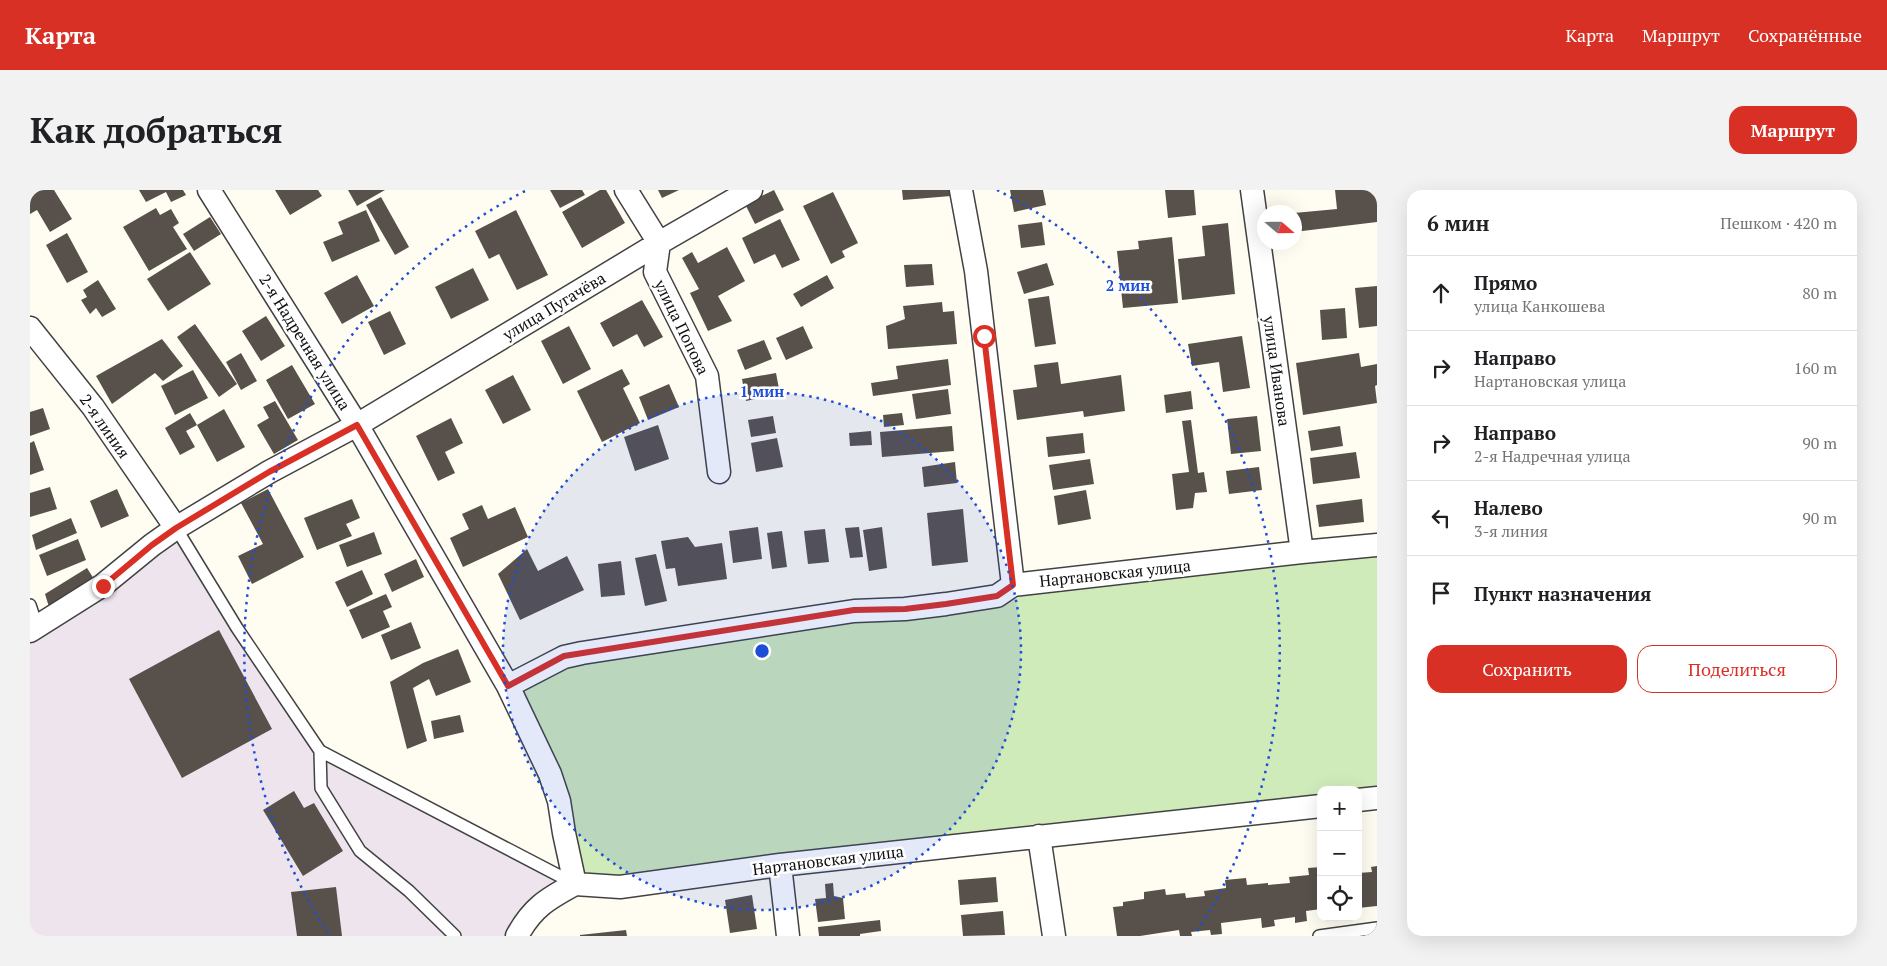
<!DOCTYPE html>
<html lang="ru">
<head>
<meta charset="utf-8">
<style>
	:root { --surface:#fff; --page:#f2f2f2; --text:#202124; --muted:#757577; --line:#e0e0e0; --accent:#d93025 }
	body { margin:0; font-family:"PT Serif",serif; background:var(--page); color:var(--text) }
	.controls { position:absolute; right:15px; bottom:15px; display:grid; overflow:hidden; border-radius:10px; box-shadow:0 5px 20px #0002 }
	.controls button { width:45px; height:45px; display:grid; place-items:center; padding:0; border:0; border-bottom:1px solid var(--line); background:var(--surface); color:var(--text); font:25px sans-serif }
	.compass { position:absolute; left:1227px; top:15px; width:45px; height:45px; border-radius:50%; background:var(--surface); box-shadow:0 5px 20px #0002; rotate:110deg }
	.stop { position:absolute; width:15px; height:15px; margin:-11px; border:4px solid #d93025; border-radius:50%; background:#fff }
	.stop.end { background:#d93025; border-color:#fff; box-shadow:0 1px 5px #0008 }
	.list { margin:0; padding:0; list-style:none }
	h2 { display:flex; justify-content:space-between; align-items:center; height:65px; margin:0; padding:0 20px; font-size:21px }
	h2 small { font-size:16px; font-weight:400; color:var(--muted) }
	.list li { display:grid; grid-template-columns:32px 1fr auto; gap:15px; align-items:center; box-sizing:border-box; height:75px; padding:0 20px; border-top:1px solid var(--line) }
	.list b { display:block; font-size:19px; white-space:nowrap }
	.list p { margin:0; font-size:16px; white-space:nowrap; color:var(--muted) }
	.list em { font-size:16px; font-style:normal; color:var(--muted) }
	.actions { display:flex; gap:10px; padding:15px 20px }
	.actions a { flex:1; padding:11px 0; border:1px solid var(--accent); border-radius:15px; text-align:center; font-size:18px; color:var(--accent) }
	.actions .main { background:var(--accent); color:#fff }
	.icon { flex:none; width:28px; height:28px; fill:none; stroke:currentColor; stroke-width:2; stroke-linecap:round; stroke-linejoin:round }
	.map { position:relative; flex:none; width:1347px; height:746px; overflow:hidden; border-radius:15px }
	header { display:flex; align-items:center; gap:30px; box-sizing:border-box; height:70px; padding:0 25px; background:var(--accent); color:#fff }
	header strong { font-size:24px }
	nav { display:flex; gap:28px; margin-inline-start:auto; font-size:18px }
	.intro { display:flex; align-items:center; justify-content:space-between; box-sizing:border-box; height:120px; padding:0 30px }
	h1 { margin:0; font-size:35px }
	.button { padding:12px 22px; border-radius:15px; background:var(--accent); color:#fff; font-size:18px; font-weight:700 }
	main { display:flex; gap:30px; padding:0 30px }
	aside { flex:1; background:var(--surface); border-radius:15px; box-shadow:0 5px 20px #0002 }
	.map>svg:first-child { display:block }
</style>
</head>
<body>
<header>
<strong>Карта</strong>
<nav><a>Карта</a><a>Маршрут</a><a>Сохранённые</a></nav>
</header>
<div class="intro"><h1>Как добраться</h1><a class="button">Маршрут</a></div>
<main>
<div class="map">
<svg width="1347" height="746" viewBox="0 0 1347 746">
	<rect width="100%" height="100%" fill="#fffdf1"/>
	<path fill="#ede4ee" d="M146 338 290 561 545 694 487 746H0V441Z"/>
	<path fill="#d0ebba" d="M1347 355V608L1328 600H1291V616L545 694 534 643 478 496 534 467Z"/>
	<path fill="#58514b" d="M7 0H24L42 29 20 42 7 20 0 24V4Z
		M109 0H153L156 5 141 12 136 2 116 12Z
		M245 0H288L292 6 260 25Z
		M318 0H355L327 16Z
		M520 0H552L555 5 530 18Z
		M570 0H576L595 33 552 58 532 22Z
		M628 0H649L632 8Z
		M744 0 754 20 725 34 715 14Z
		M872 0H920L921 6 873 10Z
		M980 0H1013L1016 15 984 22Z
		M1135 0H1164L1166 25 1138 28Z
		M1305 0H1347V32L1264 42V23L1307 19Z
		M803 2 828 53 812 61 815 67 801 74 773 16Z
		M351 7 379 57 365 65 336 15Z
		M126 18 130 25 141 19 149 33 143 37 157 59 119 81 93 37Z
		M336 20 350 51 302 72 293 52 313 44 308 32Z
		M486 20 518 85 487 100 469 64 459 69 445 41Z
		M180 27 191 44 164 61 153 44Z
		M750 29 770 70 752 78 745 64 724 74 712 48Z
		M1012 32 1015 55 991 58 988 35Z
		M1198 33 1205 104 1152 110 1148 69 1175 66 1172 36Z
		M37 43 58 82 37 93 16 55Z
		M1142 47 1148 113 1093 118 1087 61 1109 59 1108 51Z
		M697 57 715 91 688 106 702 131 678 141 660 103 669 99 652 68 662 62 668 73Z
		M160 62 181 94 138 121 117 89Z
		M1017 73 1024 95 994 104 987 82Z
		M902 74 904 95 876 97 874 75Z
		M443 78 459 110 421 129 405 97Z
		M327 85 344 116 312 134 294 103Z
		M797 85 804 98 771 117 763 104Z
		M68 90 86 119 72 127 66 118 60 124 51 110 57 107 53 100Z
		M1347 96V136L1329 138 1325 98Z
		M1019 106 1026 154 1005 157 998 109Z
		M612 110 633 147 614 157 607 144 583 157 570 133Z
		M912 112 913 122 924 121 927 154 858 159 856 136 875 129 873 116Z
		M1315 118 1317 148 1292 150 1290 120Z
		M360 121 376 154 354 165 338 132Z
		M236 126 255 156 231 171 212 141Z
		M165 134 207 194 189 207 147 147Z
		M539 136 561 179 533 194 511 151Z
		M773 136 783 158 756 170 746 148Z
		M1212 146 1220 198 1193 202 1189 172 1162 176 1158 154Z
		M132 149 153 176 133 191 125 183 82 214 66 186Z
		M734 150 742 169 715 180 707 160Z
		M211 163 227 191 211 200 196 172Z
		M1329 163 1331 177 1347 174V195L1345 196 1347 213 1273 225 1266 173Z
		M918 169 921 195 843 206 841 193 868 189 866 176Z
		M1028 172 1031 194 1091 185 1095 221 1054 227 1053 221 987 230 983 200 1007 197 1004 175Z
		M262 175 285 214 258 229 236 190Z
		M592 179 600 194 593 198 610 233 572 252 547 201Z
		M163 180 178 208 145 225 131 196Z
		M746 183 750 204 716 211 712 189Z
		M483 185 501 220 473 234 455 200Z
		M639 194 649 217 618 230 609 207Z
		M918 199 921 224 886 229 882 204Z
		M1161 201 1163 219 1136 223 1134 205Z
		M245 211 268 250 244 264 227 235 239 228 233 217Z
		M13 218 20 239 0 246V222Z
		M194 219 215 257 187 272 167 235Z
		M160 223 167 235 156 241 165 257 150 265 135 238Z
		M872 223 874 235 854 237 853 225Z
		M743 226 746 243 721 247 718 230Z
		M1227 226 1231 261 1201 264 1197 229Z
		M421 228 433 253 415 262 425 283 408 291 386 246Z
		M1161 230 1168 283 1174 282 1177 302 1165 303 1163 318 1146 320 1142 284 1159 282 1152 231Z
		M628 235 639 269 605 281 594 247Z
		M922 236 924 261 852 267 850 242Z
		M1310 236 1313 256 1281 261 1278 241Z
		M841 241 842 255 820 256 819 243Z
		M1053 243 1055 263 1018 267 1016 247Z
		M747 248 753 277 726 282 721 253Z
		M4 251 14 280 0 285V253Z
		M1326 262 1330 288 1283 294 1280 268Z
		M1060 269 1064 294 1023 300 1019 275Z
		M925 272 927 293 894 297 892 277Z
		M1229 277 1232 300 1199 304 1196 281Z
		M20 297 27 319 0 327V303Z
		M87 299 99 326 71 338 60 311Z
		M238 299 274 367 222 394 208 366 233 354 211 313Z
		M1056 300 1061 329 1028 335 1024 306Z
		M322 309 330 328 316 334 322 346 287 360 274 328Z
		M1332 309 1334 332 1289 337 1286 315Z
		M452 315 458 329 485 317 498 347 433 377 420 348 439 339 432 324Z
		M933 319 938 372 902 376 897 323Z
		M41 328 47 343 6 360 2 345Z
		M728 337 732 369 703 373 699 341Z
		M829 337 833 367 820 368 815 338Z
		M852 337 857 378 839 381 833 340Z
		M795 339 799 372 778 374 774 341Z
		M752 341 757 377 742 379 737 343Z
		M344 342 352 364 317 377 309 355Z
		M658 347 665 357 692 353 697 389 648 396 645 378 636 379 631 351Z
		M48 349 56 370 17 386 9 365Z
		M497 359 508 381 537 366 554 400 490 430 468 384Z
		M626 364 637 411 615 416 605 368Z
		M386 369 394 387 362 402 354 384Z
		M591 371 595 405 571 407 568 374Z
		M57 378 64 389 19 417 15 404Z
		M332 380 343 404 317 417 305 392Z
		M356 404 362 417 353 421 360 437 332 449 319 420Z
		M381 432 391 458 361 470 351 445Z
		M189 440 242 539 152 588 99 489Z
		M428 459 441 492 406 506 399 489 383 498 397 551 377 559 360 492 393 473Z
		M430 525 434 542 404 549 401 531Z
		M264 601 274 618 284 613 313 661 273 686 233 620Z
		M1347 676V716L1328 718V683L1342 682 1341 677Z
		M1291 677V719L1276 721 1277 731 1265 733V727L1244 730 1245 736 1232 738 1231 728 1191 733 1192 744 1181 745 1180 740 1161 742 1162 746H1150L1149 740 1110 746H1087L1083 717 1093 716V712L1114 709V702L1135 699 1136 705 1155 703 1156 708 1175 706 1174 701 1196 698 1195 690 1216 688 1217 695 1238 693V695L1260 693 1259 687 1279 685 1278 678Z
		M966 687 968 712 930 715 928 690Z
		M803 693 804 706 813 708 815 729 788 732 785 709 796 708 795 694Z
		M306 697 312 746H267L261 702Z
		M722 705 727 739 700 743 695 710Z
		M973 721 975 745 933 746 931 725Z
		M850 730 851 741 830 744V746H789L788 737Z
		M596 740 597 746H550V745Z"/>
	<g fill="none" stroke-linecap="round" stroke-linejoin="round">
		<defs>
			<path id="service" d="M146 338 207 438 290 561 545 694
				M0 415 7 436
				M290 561 291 598 330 661 379 701 425 746
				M1289 746 1347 738"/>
			<path id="minor" d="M179 0 327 235 478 496 520 584 529 611 534 643 545 694
				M596 0 629 53 625 82 677 186 689 282
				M931 0 946 81 983 395
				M1222 0 1272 362
				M0 138 63 217 146 338
				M0 441 73 395 122 355 146 338 239 282 327 235 629 53 721 0
				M478 496 534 467 552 463 824 421 875 419 916 414 967 406 983 395 1272 362 1347 355
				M1328 610 1347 608
				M1009 646 1024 746
				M750 675 758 746
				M545 694 590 697 750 675 1291 616
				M487 746C502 718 517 709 545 694"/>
		</defs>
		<use href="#service" stroke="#424242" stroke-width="14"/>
		<use href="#minor" stroke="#424242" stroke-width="25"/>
		<use href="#service" stroke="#fff" stroke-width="11"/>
		<use href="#minor" stroke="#fff" stroke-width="22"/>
	</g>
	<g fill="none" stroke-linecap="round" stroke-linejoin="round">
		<path stroke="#d93025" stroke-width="6" d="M73 396 122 355 146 338 239 282 327 235 478 496 534 466 824 420 875 419 916 414 967 406 983 395 954 146"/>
	</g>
	<circle cx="732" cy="461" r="259" fill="#1d4ed8" fill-opacity=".12"/>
	<g fill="none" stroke="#1d4ed8" stroke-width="2.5" stroke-dasharray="2.5 5">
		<circle cx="732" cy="461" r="259"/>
		<path d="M298 743A517 517 0 0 1 497 0M967 0A517 517 0 0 1 1166 743"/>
	</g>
	<g text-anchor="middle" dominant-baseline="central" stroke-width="5" stroke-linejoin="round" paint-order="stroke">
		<g font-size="16" fill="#0f0f0f" stroke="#fff">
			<text transform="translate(524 116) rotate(-31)">улица Пугачёва</text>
			<text transform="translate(652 137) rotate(64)">улица Попова</text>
			<text transform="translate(275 152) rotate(58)">2-я Надречная улица</text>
			<text transform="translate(1247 181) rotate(82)">улица Иванова</text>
			<text transform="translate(75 236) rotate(55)">2-я линия</text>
			<text transform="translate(1085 383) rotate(-6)">Нартановская улица</text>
			<text transform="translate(798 670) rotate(-7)">Нартановская улица</text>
		</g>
	</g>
	<circle cx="732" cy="461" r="8" fill="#1d4ed8" stroke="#fff" stroke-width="2.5"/>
	<g font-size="15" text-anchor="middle" font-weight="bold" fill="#1d4ed8" stroke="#fff" stroke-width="5" stroke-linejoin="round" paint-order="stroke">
		<text x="1098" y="101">2 мин</text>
		<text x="732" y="207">1 мин</text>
	</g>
</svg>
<div class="controls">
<button>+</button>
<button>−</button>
<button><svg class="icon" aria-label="locate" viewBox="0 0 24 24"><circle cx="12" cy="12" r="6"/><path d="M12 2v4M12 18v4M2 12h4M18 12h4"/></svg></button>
</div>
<svg class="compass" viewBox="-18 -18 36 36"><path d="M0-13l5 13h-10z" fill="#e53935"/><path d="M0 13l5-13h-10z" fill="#757577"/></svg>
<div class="stop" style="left:954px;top:146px"></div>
<div class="stop end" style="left:73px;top:396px"></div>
</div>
<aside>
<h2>6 мин<small>Пешком · 420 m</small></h2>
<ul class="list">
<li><svg class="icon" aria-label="ahead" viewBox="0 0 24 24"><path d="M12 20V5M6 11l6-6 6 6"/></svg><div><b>Прямо</b><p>улица Канкошева</p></div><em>80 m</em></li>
<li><svg class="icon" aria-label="right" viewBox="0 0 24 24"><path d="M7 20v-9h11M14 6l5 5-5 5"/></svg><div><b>Направо</b><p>Нартановская улица</p></div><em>160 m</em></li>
<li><svg class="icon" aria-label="right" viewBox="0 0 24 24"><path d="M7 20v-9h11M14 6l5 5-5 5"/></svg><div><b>Направо</b><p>2-я Надречная улица</p></div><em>90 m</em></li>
<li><svg class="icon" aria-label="left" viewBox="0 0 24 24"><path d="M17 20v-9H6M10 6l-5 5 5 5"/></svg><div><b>Налево</b><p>3-я линия</p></div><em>90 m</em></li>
<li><svg class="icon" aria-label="arrive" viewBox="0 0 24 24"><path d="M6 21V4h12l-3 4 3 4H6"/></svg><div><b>Пункт назначения</b></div></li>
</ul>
<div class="actions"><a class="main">Сохранить</a><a>Поделиться</a></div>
</aside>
</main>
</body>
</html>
